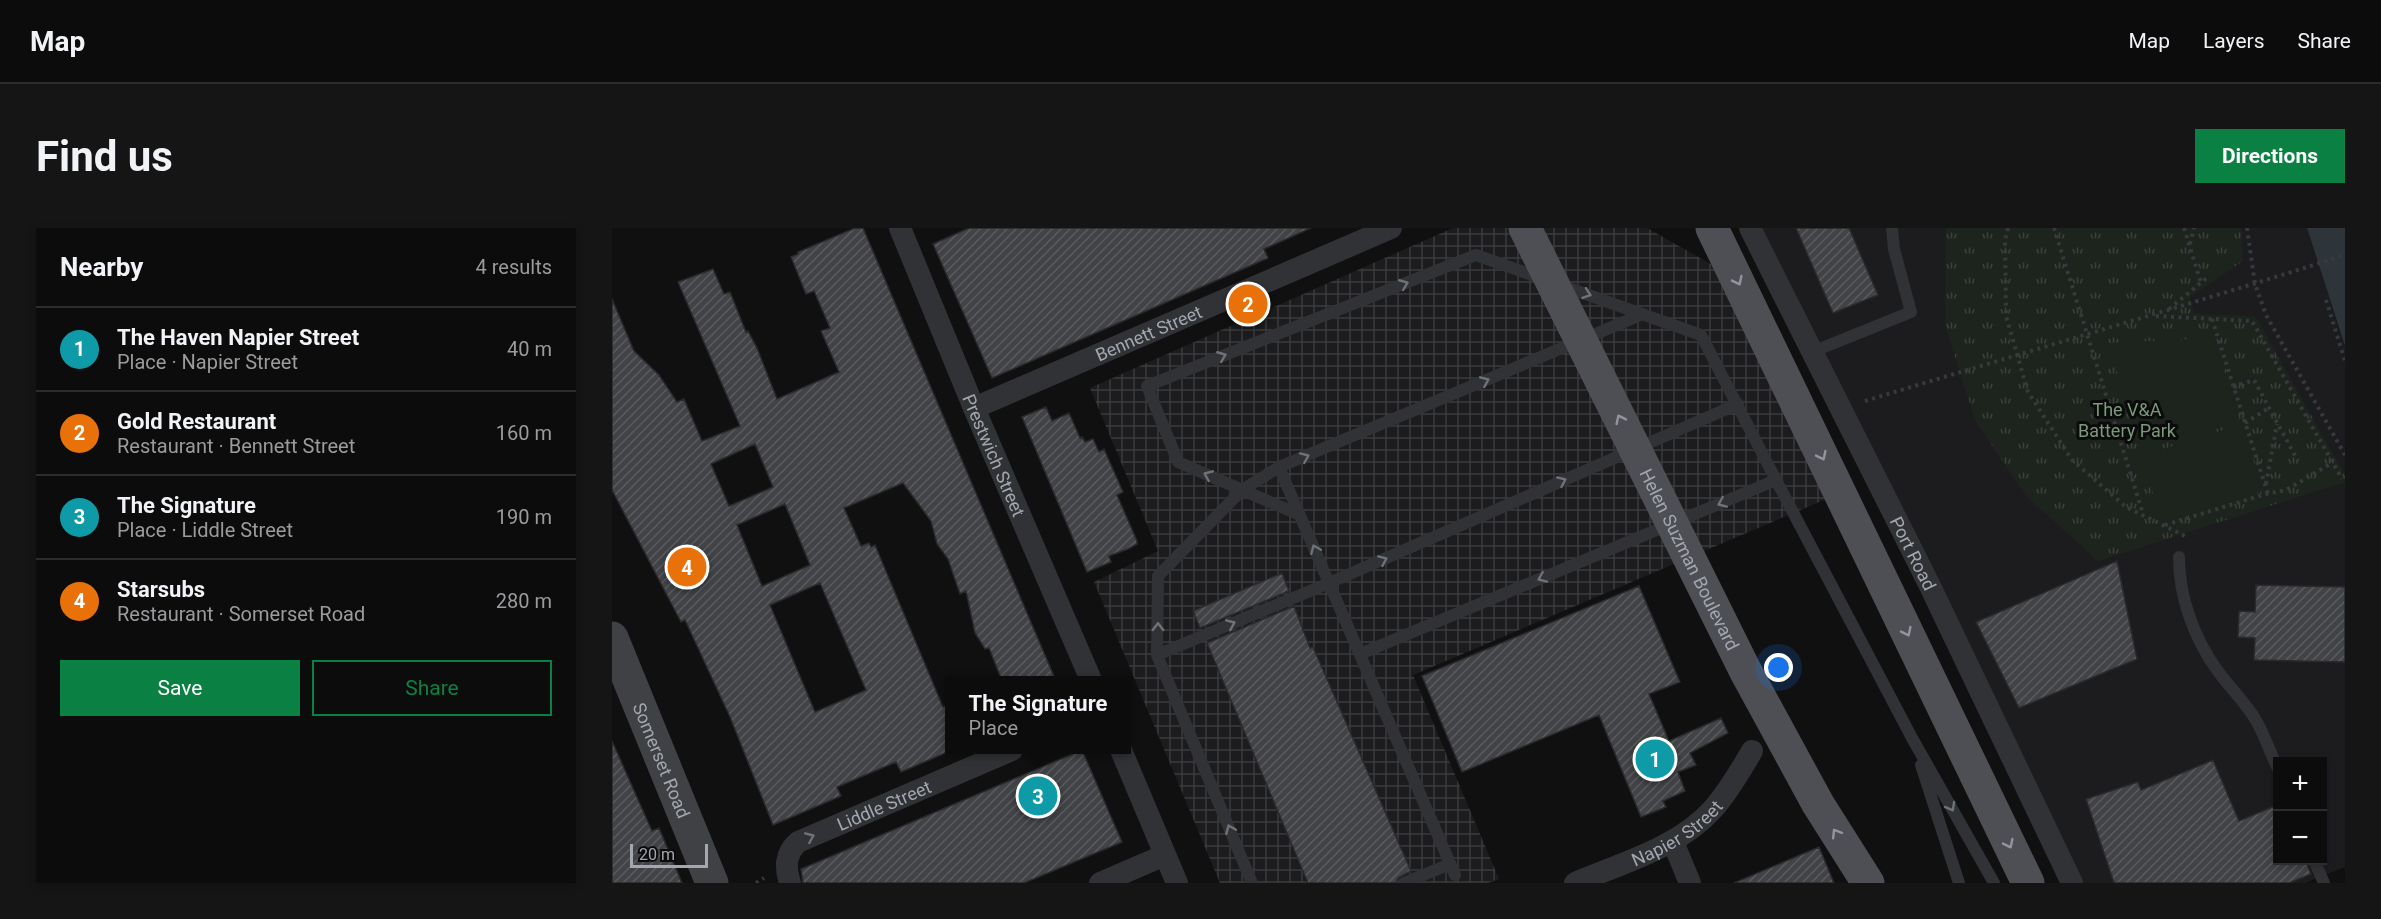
<!DOCTYPE html>
<html lang="en">
<head>
<meta charset="utf-8">
<style>
	:root { --surface:#0c0c0d; --page:#151516; --text:#f1f3f6; --muted:#9a9b9d; --line:#2c2c2e; --accent:#0b8043 }
	body { margin:0; font-family:Roboto,sans-serif; background:var(--page); color:var(--text) }
	.controls { position:absolute; right:18px; bottom:18px; display:grid; overflow:hidden; border-radius:0px; box-shadow:0 3px 9px #0003 }
	.controls button { width:54px; height:54px; display:grid; place-items:center; padding:0; border:0; border-bottom:2px solid var(--line); background:var(--surface); color:var(--text); font:30px sans-serif }
	.scale { position:absolute; left:18px; bottom:15px; width:78px; box-sizing:border-box; padding-left:6px; border:3px solid #a3a7b0; border-top:0; font-size:16px; line-height:21px; white-space:nowrap; color:#a3a7b0; -webkit-text-stroke:4px #0b0b0c; paint-order:stroke }
	.you { position:absolute; left:1167px; top:440px; width:21px; height:21px; margin:-15px; border:4px solid #fff; border-radius:50%; background:#1a73e8; box-shadow:0 0 0 9px #1a73e833 }
	.badge { display:grid; place-items:center; width:39px; height:39px; border-radius:50%; background:var(--accent); color:#fff; font-size:20px; font-weight:700 }
	.pin { position:absolute; translate:-50% -50%; border:3px solid #fff; box-shadow:0 2px 6px #0006 }
	.popup { position:absolute; left:333px; top:448px; width:186px; height:78px; box-sizing:border-box; display:grid; place-content:center; border-radius:0px; background:var(--surface); filter:drop-shadow(0 2px 4px #0005); font-size:20px; white-space:nowrap; color:var(--muted) }
	.popup b { font-size:22px; color:var(--text) }
	.popup::after { content:''; position:absolute; left:50%; top:100%; margin-left:-12px; border:12px solid transparent; border-top-color:var(--surface) }
	.list { margin:0; padding:0; list-style:none }
	h2 { display:flex; justify-content:space-between; align-items:center; height:78px; margin:0; padding:0 24px; font-size:26px }
	h2 small { font-size:20px; font-weight:400; color:var(--muted) }
	.list li { display:grid; grid-template-columns:39px 1fr auto; gap:18px; align-items:center; box-sizing:border-box; height:84px; padding:0 24px; border-top:2px solid var(--line) }
	.list b { display:block; font-size:22px; white-space:nowrap }
	.list p { margin:0; font-size:20px; white-space:nowrap; color:var(--muted) }
	.list em { font-size:20px; font-style:normal; color:var(--muted) }
	.actions { display:flex; gap:12px; padding:18px 24px }
	.actions a { flex:1; padding:14px 0; border:2px solid var(--accent); border-radius:0px; text-align:center; font-size:21px; color:var(--accent) }
	.actions .main { background:var(--accent); color:#fff }
	.map { position:relative; flex:none; width:1733px; height:655px; overflow:hidden; border-radius:0px }
	header { display:flex; align-items:center; gap:36px; box-sizing:border-box; height:84px; padding:0 30px; background:var(--surface); border-bottom:2px solid var(--line) }
	header strong { font-size:28px }
	nav { display:flex; gap:33px; margin-inline-start:auto; font-size:21px }
	.intro { display:flex; align-items:center; justify-content:space-between; box-sizing:border-box; height:144px; padding:0 36px }
	h1 { margin:0; font-size:42px }
	.button { padding:15px 27px; border-radius:0px; background:var(--accent); color:#fff; font-size:21px; font-weight:700 }
	main { display:flex; gap:36px; padding:0 36px }
	aside { flex:1; background:var(--surface); border-radius:0px; box-shadow:0 3px 9px #0003 }
	.map>svg:first-child { display:block }
</style>
</head>
<body>
<header>
<strong>Map</strong>
<nav><a>Map</a><a>Layers</a><a>Share</a></nav>
</header>
<div class="intro"><h1>Find us</h1><a class="button">Directions</a></div>
<main>
<aside>
<h2>Nearby<small>4 results</small></h2>
<ul class="list">
<li><span class="badge" style="background:#0f9aa8">1</span><div><b>The Haven Napier Street</b><p>Place · Napier Street</p></div><em>40 m</em></li>
<li><span class="badge" style="background:#e8710a">2</span><div><b>Gold Restaurant</b><p>Restaurant · Bennett Street</p></div><em>160 m</em></li>
<li><span class="badge" style="background:#0f9aa8">3</span><div><b>The Signature</b><p>Place · Liddle Street</p></div><em>190 m</em></li>
<li><span class="badge" style="background:#e8710a">4</span><div><b>Starsubs</b><p>Restaurant · Somerset Road</p></div><em>280 m</em></li>
</ul>
<div class="actions"><a class="main">Save</a><a>Share</a></div>
</aside>
<div class="map">
<svg width="1733" height="655" viewBox="0 0 1733 655">
	<defs>
		<pattern id="industrial-grid" width="8" height="8" patternUnits="userSpaceOnUse" patternTransform="scale(1.5)"><rect width="8" height="8" fill="#1c1c1e"/><path d="M0 4h8M4 0v8" fill="none" stroke="#3a3a3c"/></pattern>
		<pattern id="park-tufts" width="24" height="20" patternUnits="userSpaceOnUse" patternTransform="scale(1.5)"><rect width="24" height="20" fill="#1d231d"/><path d="M3 7l-1-3M5 7V3M7 7l1-3M15 17l-1-3M17 17v-4M19 17l1-3" fill="none" stroke="#3b403b"/></pattern>
		<pattern id="building-hatch" width="6" height="6" patternUnits="userSpaceOnUse" patternTransform="scale(1.5)"><rect width="6" height="6" fill="#424346"/><path d="M-1 1l2-2M0 6l6-6M5 7l2-2" fill="none" stroke="#5a5b5e"/></pattern>
	</defs>
	<rect width="100%" height="100%" fill="#101011"/>
	<path fill="#1c1c1e" fill-rule="evenodd" d="M1149 0H1695L1733 118V639L1693 655H1471ZM1666 534H1710V632H1666Z"/>
	<path fill="url(#industrial-grid)" d="M841 0H1035L1111 43 1219 269 801 447 887 651 876 655H608L482 354 546 323 478 160Z"/>
	<path fill="url(#park-tufts)" d="M1334 0H1629L1631 33 1578 69 1582 86 1643 88 1733 247V254L1486 333 1414 268 1363 192 1333 97Z"/>
	<path fill="#1d231d" d="M1602 110 1627 190 1529 220 1496 115Z
		M1630 196 1651 263 1551 295 1529 228Z"/>
	<path fill="#2d353a" d="M1695 0H1733V118Z"/>
	<path fill="url(#building-hatch)" stroke="#2a2a2d" stroke-width="1.5" fill-rule="evenodd" d="M243 0H251L444 453H390L377 420 373 421 363 405 354 363 348 366 336 331 325 316 319 293 291 255 232 280 249 318 257 315 259 319 263 317 331 479 338 475V523L289 544 284 534 225 559 229 568 161 597 118 489 73 392 69 394 0 262V71L22 123 47 147 65 174 72 171 90 213 128 198 66 54 101 41 112 66 118 64 134 104 136 103 145 120 165 171 227 144 209 103 218 100 202 63 194 66 179 29 186 26V24ZM143 216 161 259 117 278 99 236ZM173 276 198 337 150 358 125 297ZM208 355 254 462 203 484 158 377Z
		M357 0H699L652 21 656 30 380 150 321 16Z
		M1184 0H1237L1266 67 1221 85Z
		M434 179 440 193 457 185 468 210 470 209 473 214 481 211 487 224 492 221 511 264 505 267 525 313V316L516 321 497 328 499 334 475 344 410 189Z
		M1505 333 1525 431 1407 480 1364 394Z
		M670 345 677 363 588 400 581 383Z
		M1644 357 1733 359V434L1642 432 1643 410 1626 409 1627 383 1643 384Z
		M1027 358 1068 454 1037 466 1057 513 1109 490 1116 505 1078 525 1084 537 1066 544 1073 563 1051 573 1054 579 1029 589 987 487 850 544 810 448Z
		M682 378 698 420 701 419 799 643 786 650 784 655H696L595 415Z
		M0 513 40 603 47 600 70 655H0Z
		M470 522 510 614 412 655H191L189 641Z
		M1601 532 1627 593 1665 577V633H1694L1699 646 1677 655H1502L1474 571 1526 554 1529 562Z
		M1207 619 1222 655H1122Z"/>
	<g fill="none" stroke-linecap="round" stroke-linejoin="round">
		<path stroke="#37393c" stroke-width="4" stroke-dasharray="3 4.5" stroke-linecap="butt" d="M1396 0 1393 12 1394 88 1416 164 1460 232 1514 279 1575 309
			M1442 0 1531 286
			M1572 0 1589 55
			M1635 0 1643 56 1654 87 1733 227
			M1578 16 1582 0
			M1714 72 1733 133
			M1557 81 1596 49
			M1544 88 1640 93 1730 251
			M1600 91 1656 266
			M1621 159 1642 152 1686 233
			M1253 173C1413 124 1574 78 1733 27
			M1633 195 1657 180
			M1654 256 1665 196
			M1553 297 1654 266 1674 262 1720 235
			M144 655 152 650"/>
		<path stroke="#313235" stroke-width="12" d="M1200 124 1299 84 1282 21 1280 0
			M688 287 566 234 535 158 864 27 1089 107 1164 252 1300 510 1382 655
			M1567 329C1567 369 1582 410 1605 442 1618 460 1634 475 1645 494 1653 509 1659 526 1666 541
			M748 426 1164 252
			M545 427 717 355 1126 176
			M1309 537 1347 655
			M1702 632 1712 655
			M843 647 667 239 1031 86
			M640 655 545 427 546 348 630 262 667 239
			M792 655 838 636"/>
		<g stroke="#313235" stroke-width="22">
			<path id="s1" d="M288 0 362 180 479 452"/>
			<path id="s2" d="M1138 0 1317 356 1460 655"/>
			<path id="s3" d="M362 180 779 0"/>
			<path d="M509 522 565 655"/>
			<path d="M1061 614 1078 655"/>
			<path id="s4" d="M178 655C173 639 173 626 186 614L400 522"/>
			<path d="M488 655 553 627"/>
			<path id="s5" d="M963 655C1010 635 1066 620 1101 581 1117 563 1128 543 1140 523"/>
		</g>
		<path stroke="#3f4145" stroke-width="33" id="s6" d="M0 410 100 655"/>
		<path stroke="#4e4f54" stroke-width="33" d="M1100 0 1416 655"/>
		<path stroke="#4e4f54" stroke-width="33" id="s7" d="M913 0 1133 442 1206 576 1256 655"/>
	</g>
	<defs><path id="oneway-chevron" d="M-2-3.5L2.5 0L-2 3.5" fill="none" stroke-width="1.6" stroke-linecap="round" stroke-linejoin="round" transform="scale(1.5)"/></defs>
	<g stroke="#92959e">
		<use href="#oneway-chevron" transform="translate(1126 53) rotate(64)"/>
		<use href="#oneway-chevron" transform="translate(1008 191) rotate(-116)"/>
		<use href="#oneway-chevron" transform="translate(1210 228) rotate(64)"/>
		<use href="#oneway-chevron" transform="translate(1295 404) rotate(64)"/>
		<use href="#oneway-chevron" transform="translate(1224 605) rotate(-122)"/>
		<use href="#oneway-chevron" transform="translate(1397 616) rotate(64)"/>
	</g>
	<g stroke="#707279">
		<use href="#oneway-chevron" transform="translate(792 56) rotate(-22)"/>
		<use href="#oneway-chevron" transform="translate(975 66) rotate(19)"/>
		<use href="#oneway-chevron" transform="translate(610 128) rotate(-22)"/>
		<use href="#oneway-chevron" transform="translate(873 153) rotate(-23)"/>
		<use href="#oneway-chevron" transform="translate(693 229) rotate(-23)"/>
		<use href="#oneway-chevron" transform="translate(596 247) rotate(-157)"/>
		<use href="#oneway-chevron" transform="translate(950 253) rotate(-24)"/>
		<use href="#oneway-chevron" transform="translate(1110 275) rotate(157)"/>
		<use href="#oneway-chevron" transform="translate(703 321) rotate(-113)"/>
		<use href="#oneway-chevron" transform="translate(771 332) rotate(-24)"/>
		<use href="#oneway-chevron" transform="translate(930 350) rotate(157)"/>
		<use href="#oneway-chevron" transform="translate(619 396) rotate(-23)"/>
		<use href="#oneway-chevron" transform="translate(546 399) rotate(-90)"/>
		<use href="#oneway-chevron" transform="translate(1339 579) rotate(61)"/>
		<use href="#oneway-chevron" transform="translate(618 601) rotate(-113)"/>
		<use href="#oneway-chevron" transform="translate(198 609) rotate(-23)"/>
	</g>
	<g text-anchor="middle" dominant-baseline="central" stroke-width="6" stroke-linejoin="round" paint-order="stroke">
		<g font-size="18" fill="#a3a7b0" stroke="#0b0b0c">
			<text stroke="none"><textPath href="#s3" startOffset="190">Bennett Street</textPath></text>
			<text stroke="none"><textPath href="#s1" startOffset="246">Prestwich Street</textPath></text>
			<text stroke="none"><textPath href="#s2" startOffset="364">Port Road</textPath></text>
			<text stroke="none"><textPath href="#s7" startOffset="370">Helen Suzman Boulevard</textPath></text>
			<text stroke="none"><textPath href="#s6" startOffset="132">Somerset Road</textPath></text>
			<text stroke="none"><textPath href="#s4" startOffset="138">Liddle Street</textPath></text>
			<text stroke="none"><textPath href="#s5" startOffset="114">Napier Street</textPath></text>
		</g>
		<g font-size="18" fill="#7b997c" stroke="#0b0b0c">
			<text x="1515" y="181">The V&amp;A<tspan x="1515" dy="21">Battery Park</tspan></text>
		</g>
	</g>
</svg>
<div class="controls">
<button>+</button>
<button>−</button>
</div>
<div class="scale">20 m</div>
<div class="you"></div>
<div class="pin badge" style="left:1043px;top:531px;background:#0f9aa8">1</div>
<div class="pin badge" style="left:636px;top:76px;background:#e8710a">2</div>
<div class="pin badge" style="left:426px;top:568px;background:#0f9aa8">3</div>
<div class="popup"><b>The Signature</b>Place</div>
<div class="pin badge" style="left:75px;top:339px;background:#e8710a">4</div>
</div>
</main>
</body>
</html>
